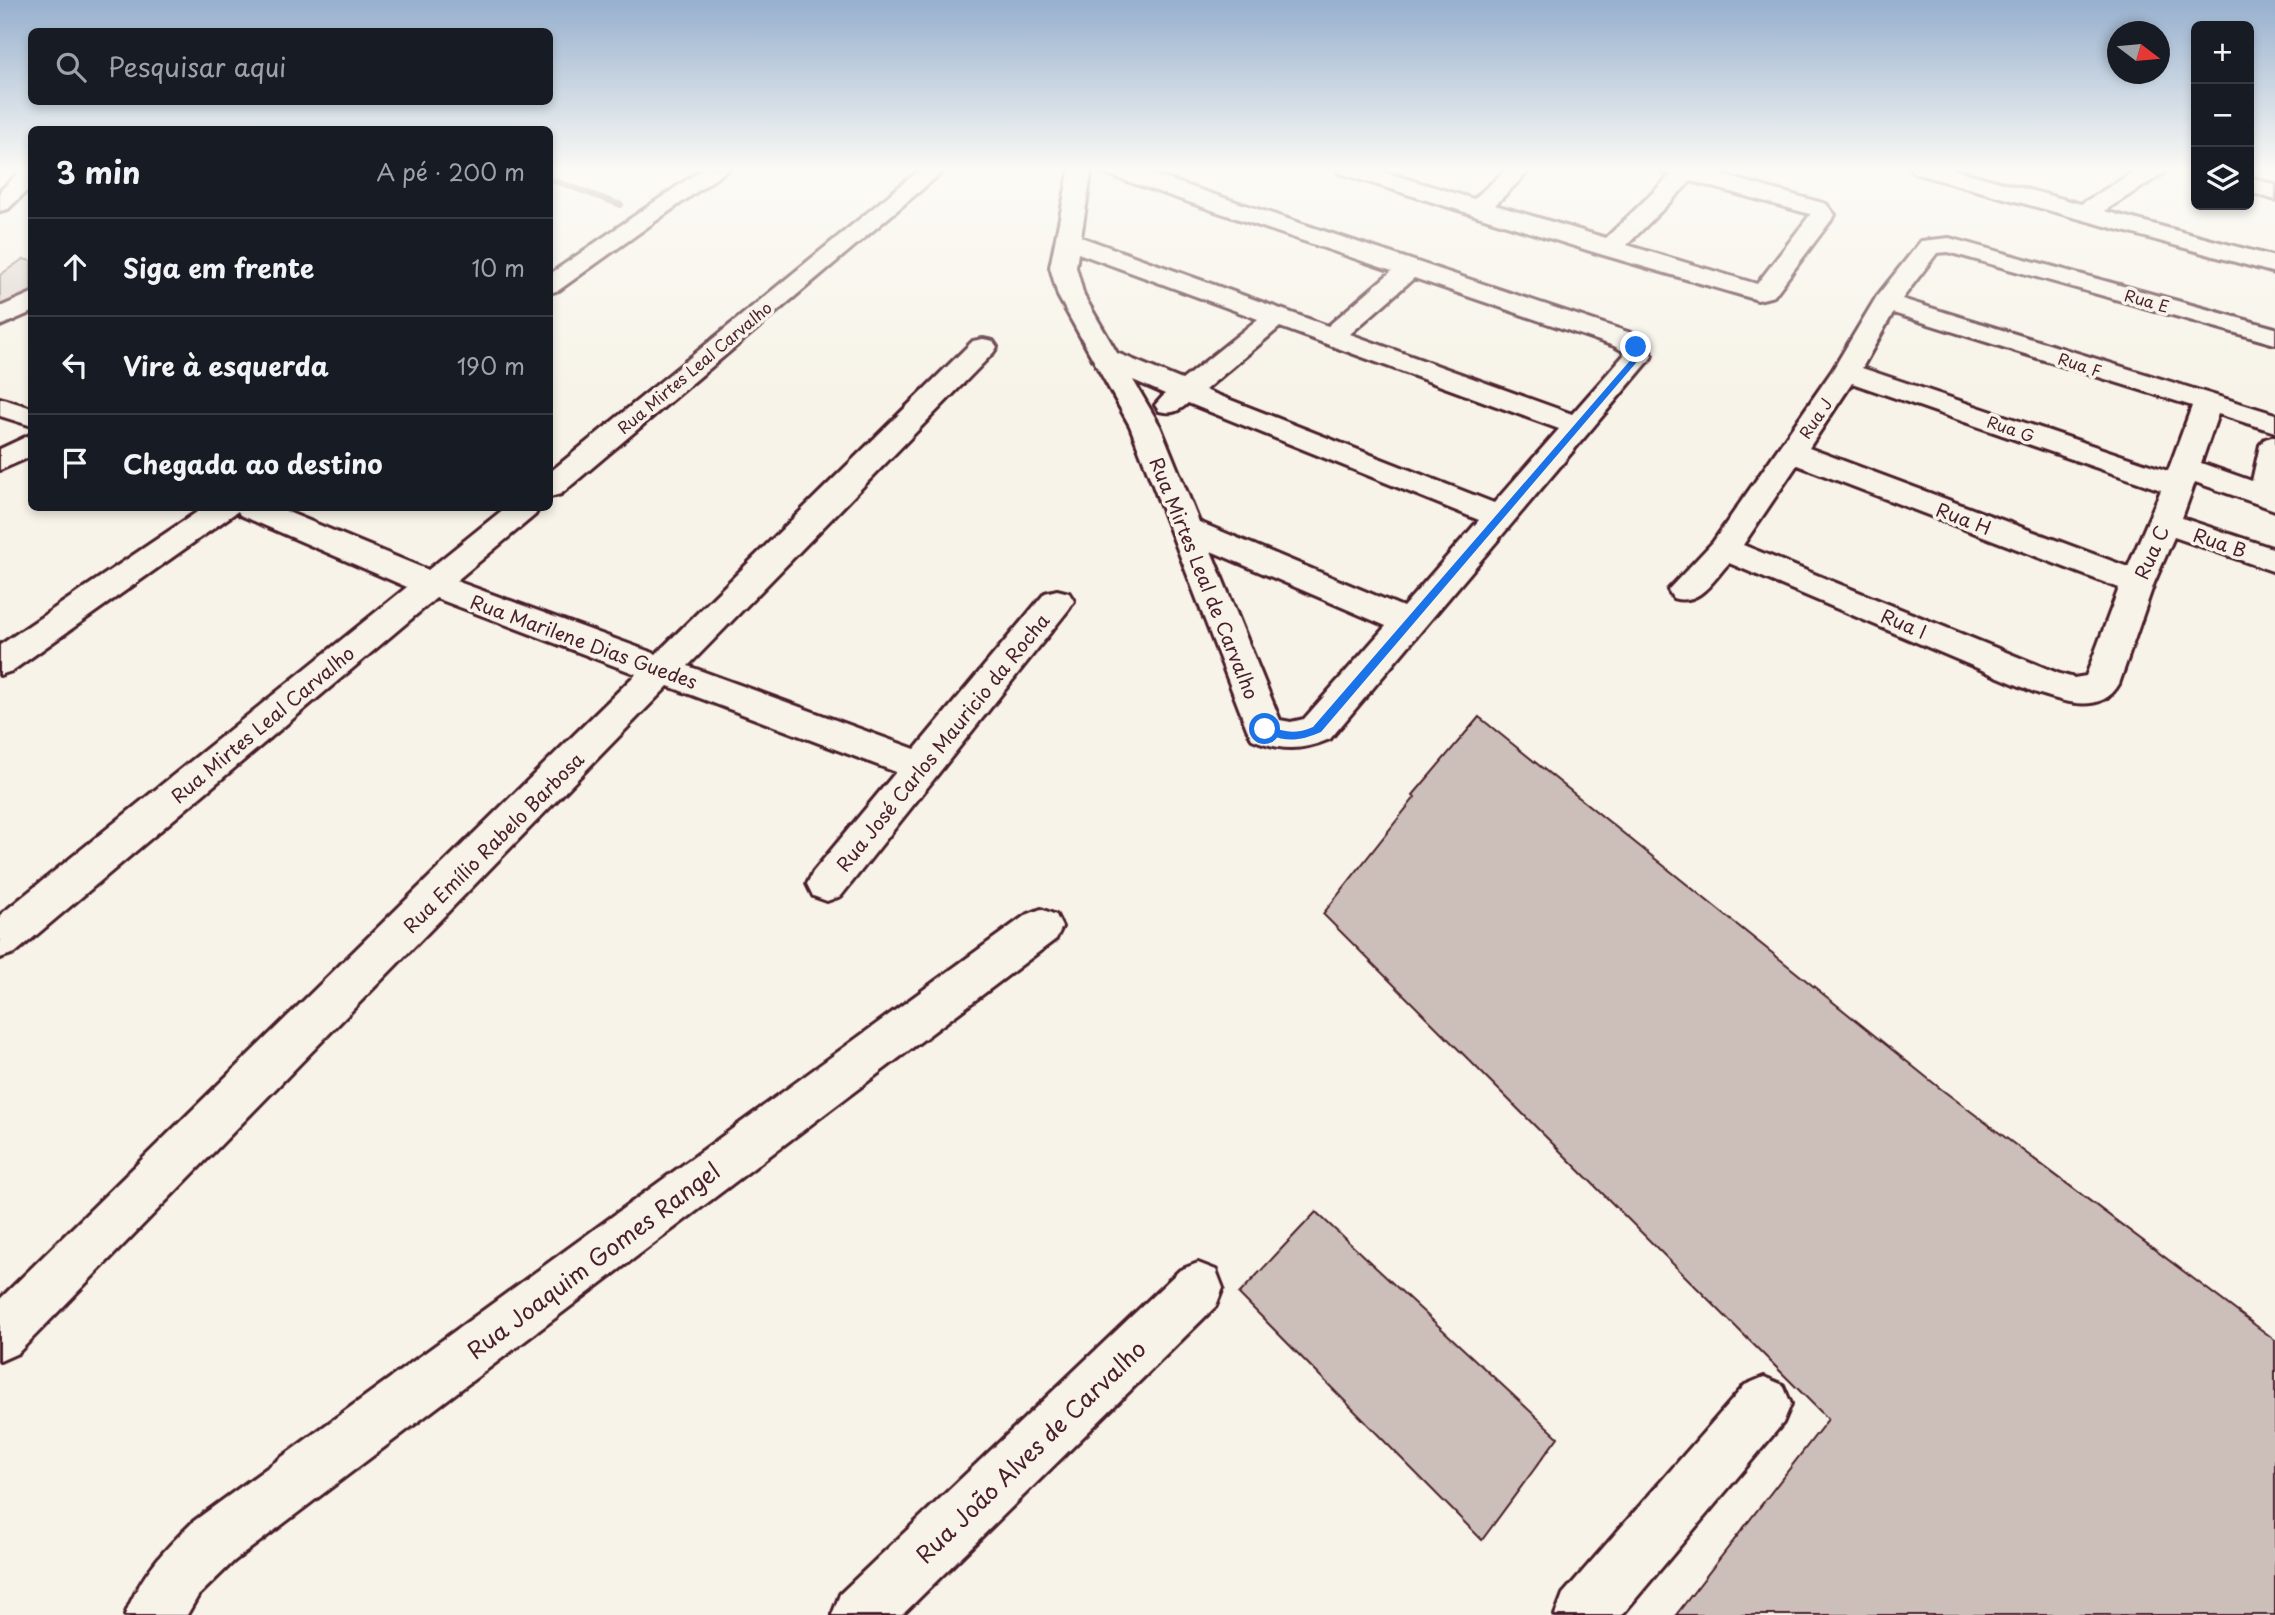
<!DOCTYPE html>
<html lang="pt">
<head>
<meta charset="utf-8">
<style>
	:root { --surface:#171b24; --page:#242831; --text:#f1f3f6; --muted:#9ea1a6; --line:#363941 }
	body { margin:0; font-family:"Playpen Sans",sans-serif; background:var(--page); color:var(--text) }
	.controls { position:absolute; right:21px; top:21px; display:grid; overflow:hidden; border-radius:10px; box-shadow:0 4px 10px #0003 }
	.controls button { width:63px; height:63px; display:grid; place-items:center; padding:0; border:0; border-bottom:2px solid var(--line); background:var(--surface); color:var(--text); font:35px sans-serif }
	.compass { position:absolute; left:2107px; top:21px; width:63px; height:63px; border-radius:50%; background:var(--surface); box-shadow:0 4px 10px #0003; rotate:106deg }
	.stop { position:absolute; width:21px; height:21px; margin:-16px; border:5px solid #1a73e8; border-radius:50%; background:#fff }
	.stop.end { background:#1a73e8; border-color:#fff; box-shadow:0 2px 7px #0008 }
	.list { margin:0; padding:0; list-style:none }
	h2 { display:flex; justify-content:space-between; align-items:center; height:91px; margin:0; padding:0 28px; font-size:30px }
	h2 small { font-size:23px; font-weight:400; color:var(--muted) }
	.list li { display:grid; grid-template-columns:46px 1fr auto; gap:21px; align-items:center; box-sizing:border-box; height:98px; padding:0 28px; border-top:2px solid var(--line) }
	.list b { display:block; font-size:26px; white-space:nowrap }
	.list em { font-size:23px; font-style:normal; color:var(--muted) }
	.icon { flex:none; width:38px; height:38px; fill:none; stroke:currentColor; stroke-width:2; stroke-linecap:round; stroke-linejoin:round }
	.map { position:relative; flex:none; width:2275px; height:1615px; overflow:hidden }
	.search { position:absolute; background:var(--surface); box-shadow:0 4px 10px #0003; left:28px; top:28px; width:525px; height:77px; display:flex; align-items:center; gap:18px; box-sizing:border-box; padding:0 24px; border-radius:10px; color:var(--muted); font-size:26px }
	.panel { position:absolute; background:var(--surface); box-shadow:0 4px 10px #0003; left:28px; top:126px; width:525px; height:385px; border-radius:10px }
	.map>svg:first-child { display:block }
</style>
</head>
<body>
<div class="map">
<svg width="2275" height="1615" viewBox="0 0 2275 1615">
	<rect width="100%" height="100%" fill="#f7f3e8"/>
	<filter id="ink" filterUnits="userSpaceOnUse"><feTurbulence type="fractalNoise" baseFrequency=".0143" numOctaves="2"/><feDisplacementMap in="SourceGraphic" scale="14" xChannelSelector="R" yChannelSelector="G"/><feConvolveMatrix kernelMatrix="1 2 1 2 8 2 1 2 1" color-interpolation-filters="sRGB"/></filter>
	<g filter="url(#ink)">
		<path fill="#ded4cc" stroke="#947a7c" stroke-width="2" d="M23 259 31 261V293L0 309V275Z"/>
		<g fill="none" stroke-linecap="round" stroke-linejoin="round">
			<path stroke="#8e7275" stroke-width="6" d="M550 179 621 205"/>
		</g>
		<path fill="#ccbfb9" stroke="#4a1f2b" stroke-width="2" d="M1479 717 1941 1089 2275 1340V1615H1676L1828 1419 1323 914 1415 797 1413 795Z
			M1316 1212 1558 1437 1482 1540 1239 1294Z"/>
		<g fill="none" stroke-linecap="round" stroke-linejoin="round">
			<defs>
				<path id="minor" d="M704 168H730L559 290 550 293V274Z
					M922 168H947L561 494 550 497V472Z
					M1070 168H1092L1081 237 1328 326 1392 271 1103 173 1100 168H1134L1634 334 1646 341 1652 356 1648 362 1330 739C1301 751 1281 751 1252 739L1247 729 1130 426 1058 296 1050 267ZM1078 253 1258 319 1182 380 1117 353 1084 296 1076 267ZM1414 278 1614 346 1623 351 1624 355 1572 414 1350 334ZM1280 327 1559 429 1494 503 1205 390ZM1133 380 1165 394 1155 405 1159 411C1172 414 1178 412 1188 403L1479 520 1403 607 1199 522 1160 426ZM1211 551 1386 626 1304 719 1291 722 1280 720Z
					M1336 168H1371L1474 199 1508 168H1532L1495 205 1606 238 1671 175 1664 173 1661 168H1697L1826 204 1835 215 1774 296 1758 300 1600 254 1339 173ZM1691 181 1810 214V215L1757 284 1627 245Z
					M1911 168H1948L2081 204 2140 168H2167L2164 173 2104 211 2275 257V273L1914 173Z
					M2249 177 2275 185V200L2249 192Z
					M1949 238 2275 328V344L1948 252 1937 253 1902 299 2275 414V432L2218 414 2201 463 2252 481 2260 445 2265 439 2275 436V510L2195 482 2182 518 2275 549V572L2174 537 2154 583 2119 684C2101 716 2062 701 2034 692L1729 563C1712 581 1700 606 1673 598L1668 590 1713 542 1832 371 1877 296 1921 241ZM1893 313 2192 406 2168 471 1862 368ZM1852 383 2161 490 2128 567 1809 448ZM1797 465 2119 588 2086 676 2074 678 2060 674 1743 545Z
					M32 293V312L0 326V307Z
					M983 339 993 341 997 347 993 353 688 666 915 749 1045 593 1057 590 1069 593 1074 601 1069 609 841 896 827 901 813 896 807 884 813 872 896 772 668 686 18 1353 0 1361V1299L636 674 436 598 15 953 0 958V915L407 587 240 515 238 511 12 671 0 675V645L203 508H278L428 570 505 508H539L535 515 456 581 656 654 973 341Z
					M0 398 32 408V426L0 416Z
					M32 434V456L0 470V449Z
					M1041 909 1056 915 1062 927 1056 939 234 1561 198 1596 187 1615H125C142 1573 162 1552 194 1521L1026 915Z
					M1198 1263 1216 1270 1223 1288 1216 1306 902 1615H832L840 1594 1180 1270Z
					M1764 1377 1783 1385 1791 1404 1783 1423 1622 1615H1555L1563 1594 1745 1385Z"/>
				<path id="highway" d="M24 168H32V186L8 209 0 211V191Z"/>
			</defs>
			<use href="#minor" stroke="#4a1f2b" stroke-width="6"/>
			<use href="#highway" stroke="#4a1f2b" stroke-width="6"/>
			<use href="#minor" fill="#f7f3e8" fill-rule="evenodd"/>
			<use href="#highway" fill="#f7f3e8" fill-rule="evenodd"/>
		</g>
	</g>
	<linearGradient id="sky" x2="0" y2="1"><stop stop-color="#96b0ce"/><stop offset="0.43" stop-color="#fbfaf5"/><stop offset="1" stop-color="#fbfaf5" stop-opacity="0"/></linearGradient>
	<rect width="2275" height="394" fill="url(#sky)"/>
	<path fill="#1a73e8" d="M1633 345 1640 347 1641 357 1321 732C1298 742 1284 742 1262 732L1260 729 1265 725C1284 732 1294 735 1313 727L1634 356Z"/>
	<g text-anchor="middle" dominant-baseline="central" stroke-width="7" stroke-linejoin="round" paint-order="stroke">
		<g font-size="16" fill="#4a1f2b" stroke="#f7f3e8">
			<text transform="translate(2147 300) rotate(16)">Rua E</text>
			<text transform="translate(2080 364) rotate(18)">Rua F</text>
			<text transform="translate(694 367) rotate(-40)">Rua Mirtes Leal Carvalho</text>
			<text transform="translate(1815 418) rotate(-56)">Rua J</text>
			<text transform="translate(2011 428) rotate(19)">Rua G</text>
		</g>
		<g font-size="19" fill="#4a1f2b" stroke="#f7f3e8">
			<text transform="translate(1964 518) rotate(21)">Rua H</text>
			<text transform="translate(2220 542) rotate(19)">Rua B</text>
			<text transform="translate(2151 552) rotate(-66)">Rua C</text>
			<text transform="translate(1205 578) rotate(68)">Rua Mirtes Leal de Carvalho</text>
			<text transform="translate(1904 623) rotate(23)">Rua I</text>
			<text transform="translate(584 641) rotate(20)">Rua Marilene Dias Guedes</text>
			<text transform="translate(262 724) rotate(-40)">Rua Mirtes Leal Carvalho</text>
			<text transform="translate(942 742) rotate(-51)">Rua José Carlos Mauricio da Rocha</text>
			<text transform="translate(493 842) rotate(-45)">Rua Emílio Rabelo Barbosa</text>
		</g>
		<g font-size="23" fill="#4a1f2b" stroke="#f7f3e8">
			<text transform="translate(593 1260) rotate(-37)">Rua Joaquim Gomes Rangel</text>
			<text transform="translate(1030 1451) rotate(-44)">Rua João Alves de Carvalho</text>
		</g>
	</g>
</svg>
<div class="controls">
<button>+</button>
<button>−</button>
<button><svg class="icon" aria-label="layers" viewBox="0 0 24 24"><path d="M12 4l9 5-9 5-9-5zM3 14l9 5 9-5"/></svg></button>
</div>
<svg class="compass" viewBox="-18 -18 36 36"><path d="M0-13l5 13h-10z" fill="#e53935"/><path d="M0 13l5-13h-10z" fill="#9ea1a6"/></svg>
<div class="stop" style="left:1265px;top:729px"></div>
<div class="stop end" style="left:1636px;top:347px"></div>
<div class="search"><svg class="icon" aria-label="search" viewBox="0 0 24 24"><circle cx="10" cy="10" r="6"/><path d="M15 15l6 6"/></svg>Pesquisar aqui</div>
<section class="panel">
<h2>3 min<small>A pé · 200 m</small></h2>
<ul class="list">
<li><svg class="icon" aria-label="ahead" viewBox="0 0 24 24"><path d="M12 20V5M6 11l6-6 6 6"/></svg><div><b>Siga em frente</b></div><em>10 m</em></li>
<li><svg class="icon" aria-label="left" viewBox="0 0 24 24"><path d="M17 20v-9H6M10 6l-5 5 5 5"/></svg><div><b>Vire à esquerda</b></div><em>190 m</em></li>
<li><svg class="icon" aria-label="arrive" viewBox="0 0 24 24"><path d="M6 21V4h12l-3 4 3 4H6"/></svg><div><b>Chegada ao destino</b></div></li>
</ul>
</section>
</div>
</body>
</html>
